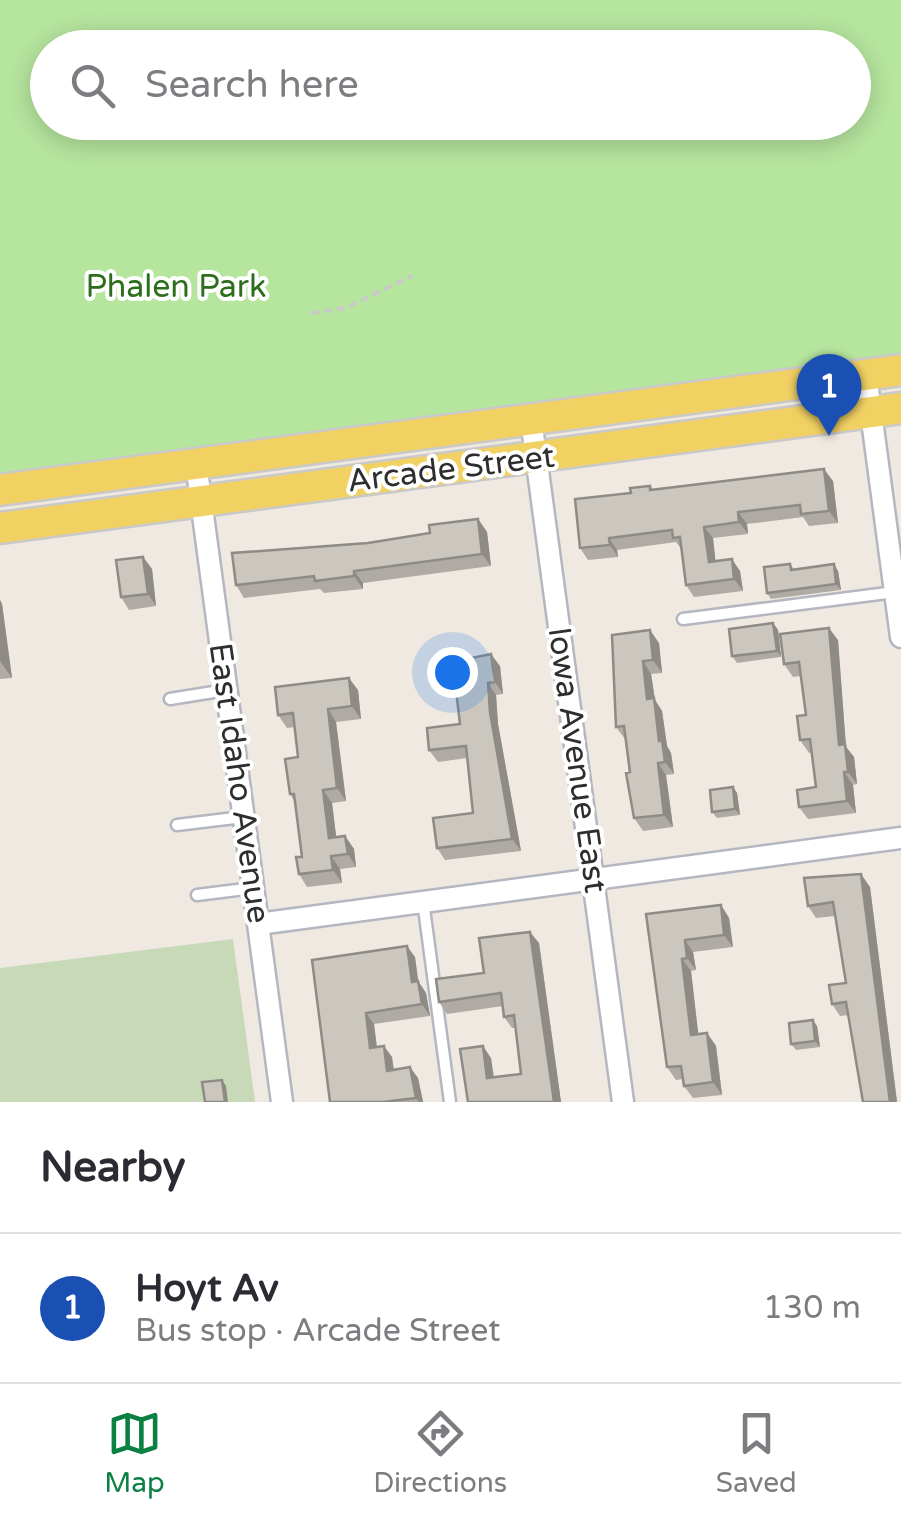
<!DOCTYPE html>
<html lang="en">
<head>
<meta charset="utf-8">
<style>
	:root { --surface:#fff; --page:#f7f7f7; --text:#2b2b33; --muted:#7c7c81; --line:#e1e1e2; --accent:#0b8043 }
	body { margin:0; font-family:"Varela Round",sans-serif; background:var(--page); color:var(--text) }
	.you { position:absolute; left:452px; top:672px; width:35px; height:35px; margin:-25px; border:8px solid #fff; border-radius:50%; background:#1a73e8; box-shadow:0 0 0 15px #1a73e833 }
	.badge { display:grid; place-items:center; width:65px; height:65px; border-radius:50%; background:var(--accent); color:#fff; font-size:32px; font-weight:700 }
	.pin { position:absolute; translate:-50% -82px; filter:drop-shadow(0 2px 5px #0008) }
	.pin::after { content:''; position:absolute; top:52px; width:35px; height:30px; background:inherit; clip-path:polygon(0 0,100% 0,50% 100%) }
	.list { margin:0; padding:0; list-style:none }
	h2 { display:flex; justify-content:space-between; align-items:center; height:130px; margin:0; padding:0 40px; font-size:42px }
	h2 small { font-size:32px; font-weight:400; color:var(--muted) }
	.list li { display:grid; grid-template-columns:65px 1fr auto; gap:30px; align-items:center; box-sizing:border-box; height:150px; padding:0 40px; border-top:2px solid var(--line) }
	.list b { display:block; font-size:38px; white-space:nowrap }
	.list p { margin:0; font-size:32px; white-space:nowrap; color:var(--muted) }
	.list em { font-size:32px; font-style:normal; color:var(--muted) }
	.icon { flex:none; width:55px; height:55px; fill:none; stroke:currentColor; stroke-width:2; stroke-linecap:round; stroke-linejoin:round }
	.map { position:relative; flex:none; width:901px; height:1102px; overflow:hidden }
	.search { position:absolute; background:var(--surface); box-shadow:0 5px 25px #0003; left:30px; right:30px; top:30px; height:110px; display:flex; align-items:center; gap:25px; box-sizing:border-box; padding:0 35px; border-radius:55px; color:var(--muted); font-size:38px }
	.sheet { height:280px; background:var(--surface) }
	nav { display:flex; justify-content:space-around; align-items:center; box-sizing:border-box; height:140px; border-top:2px solid var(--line); background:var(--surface); font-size:28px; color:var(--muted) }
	nav a { display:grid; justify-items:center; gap:5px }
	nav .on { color:var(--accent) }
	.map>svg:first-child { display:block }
</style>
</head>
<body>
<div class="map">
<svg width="901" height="1102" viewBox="0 0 901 1102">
	<rect width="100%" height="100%" fill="#efe9e1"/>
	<path fill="#b6e59e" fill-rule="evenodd" d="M0 0H901V355L0 475ZM48 48H854V122H48Z"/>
	<path fill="#c8d9b8" d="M233 939 255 1102H0V968Z"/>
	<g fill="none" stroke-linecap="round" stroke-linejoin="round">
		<defs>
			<path id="service" d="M683 619 895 592
				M170 699 226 690
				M177 825 243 817
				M197 895 253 888
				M423 901 450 1102"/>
			<path id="minor" d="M866 375 901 637
				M531 419 623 1102
				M196 463 282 1102
				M258 924 901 838"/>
			<path id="primary" d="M0 490 901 370
				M0 528 901 408"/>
		</defs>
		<use href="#service" stroke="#b4b7c1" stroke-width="15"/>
		<use href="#minor" stroke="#b4b7c1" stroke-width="25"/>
		<use href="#primary" stroke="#c9c9c9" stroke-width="35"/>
		<path stroke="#c9c9c9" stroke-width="4" stroke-dasharray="8 5" stroke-linecap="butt" d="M311 313 345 308 412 276"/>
		<use href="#service" stroke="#fff" stroke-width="10"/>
		<use href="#minor" stroke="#fff" stroke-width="20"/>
		<use href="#primary" stroke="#f2d163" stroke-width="30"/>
	</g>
	<path fill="#afaba4" d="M833 481 838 523 809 526 803 517 747 524 748 534 713 538 715 561 740 571 743 591 694 597 686 585 682 550 676 542 617 550 618 557 588 560 580 548 631 493 650 486 653 489Z
		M478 519 487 532 491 566 363 583V589L324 593 320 589 244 598 236 585 368 543 430 533Z
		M143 557 152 569 156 606 129 610 121 597Z
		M790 564 794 569 838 571 841 590 771 599 767 593Z
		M0 600 2 604 12 678 0 679Z
		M773 623 778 630 781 657 737 663 732 656Z
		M612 635 659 643 662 673 651 674 655 700 662 711 667 746 671 753 674 774 666 775 673 827 643 831 634 818 625 739 616 727Z
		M838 640 846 747 854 757 857 784 853 785 856 813 808 819 799 807 816 787 812 752 809 753 800 740 806 715 801 676 793 677 784 664Z
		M500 666 503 694 496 695 498 724 521 851 445 860 437 848 473 813 467 758 438 762 429 750 460 724Z
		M358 690 361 719 336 722 346 801 332 803 336 837 345 836 354 849 356 867 340 869 342 883 307 887 299 874 302 857 295 802 290 794 298 757 295 727 287 728 278 715Z
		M733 787 737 793 740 815 717 818 712 812Z
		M870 887 897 1102H863L849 1015 840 1016 832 1004 846 983 835 916 816 918 808 906Z
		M721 905 729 918 733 947 693 952 696 970 691 971 698 1034 707 1033 716 1046 722 1095 693 1098 684 1086 683 1079 676 1080 667 1067 646 914Z
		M539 943 561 1102H468L491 1058 494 1077 521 1074 515 1028H512L504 1017 503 1006 447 1014 439 1002 484 973Z
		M415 957 418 981 426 993 430 1016 374 1024 377 1047 392 1057 394 1070 418 1078 423 1102H330L312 960Z
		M817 1026 820 1047 796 1050 791 1044Z"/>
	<path fill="#8e8b86" d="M824 469 833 481 838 523 829 511Z
		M738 512 747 524 748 534 739 522Z
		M478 519 487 532 491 566 482 554Z
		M704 527 713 538 717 574 709 562Z
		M609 538 617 550 618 557 610 545Z
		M143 557 152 569 156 606 148 594Z
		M732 559 740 571 743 591 734 579Z
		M834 564 838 571 841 590 836 584Z
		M354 571 363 583V589L354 576Z
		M0 600 2 604 12 678 0 661Z
		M773 623 778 630 781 657 777 651Z
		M829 628 838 640 846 747 854 757 857 784 848 772 839 745Z
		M650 630 659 643 662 673 653 660Z
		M491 654 500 666 503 694 495 682Z
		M643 661 651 674 655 700 662 711 667 746 671 753 674 774 665 762 647 699Z
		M349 678 358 690 361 719 352 706Z
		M488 683 496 695 498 724 521 851 512 839 490 712Z
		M328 709 336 722 346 801 337 788Z
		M658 763 666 775 673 827 664 815Z
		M844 772 853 785 856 813 847 801Z
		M733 787 737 793 740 815 735 809Z
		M323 790 332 803 338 851 329 838Z
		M345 836 354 849 356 867 348 854Z
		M331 856 340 869 342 883 333 870Z
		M861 874 870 887 897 1102H890Z
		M721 905 729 918 733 947 724 935Z
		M530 932 539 943 561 1102H554Z
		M685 940 693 952 696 970 687 958Z
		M407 946 415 957 420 994 412 982Z
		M682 959 691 971 700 1048 691 1035Z
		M418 981 426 993 430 1016 422 1004Z
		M366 1013 374 1024 378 1059 370 1048Z
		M813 1020 817 1026 820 1047 815 1041Z
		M707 1033 716 1046 722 1095 713 1082Z
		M384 1046 392 1057 395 1082 387 1071Z
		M483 1046 491 1058 495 1090 487 1078Z
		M410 1067 418 1078 423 1102H419L416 1098Z
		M222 1080 226 1086 228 1102H225Z"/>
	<path fill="#cbc7bf" stroke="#8e8b86" stroke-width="2.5" d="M824 469 829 511 801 514 800 505 738 512 739 522 704 527 709 562 732 559 734 579 686 585 680 537 673 538 672 530 609 538 610 545 580 548 575 499 631 493 630 488 650 486V490Z
		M478 519 482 554 354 571V576L315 581 314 576 236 585 232 553 368 543 430 533 429 525Z
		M143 557 148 594 121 597 116 560Z
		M790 564 791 570 834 564 836 584 767 593 764 567Z
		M773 623 777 651 732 656 729 629Z
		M829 628 839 745 845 744 848 772H844L847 801 799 807 797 790 816 787 810 739 800 740 797 716 806 715 799 662 784 664 780 634Z
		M650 630 653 660 643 661 647 699 654 698 659 741 662 740 665 762 658 763 664 815 634 818 626 773 630 772 624 726 616 727 612 635Z
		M491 654 495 682 488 683 490 712 512 839 437 848 433 818 473 813 466 746 429 750 427 728 460 724 454 673 459 672 457 661Z
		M349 678 352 706 328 709 337 788 323 790 329 838 345 836 348 854 331 856 333 870 299 874 296 857H302L294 794H290L285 759 298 757 293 713 278 715 275 687Z
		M733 787 735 809 712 812 710 790Z
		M861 874 890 1102H863L846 1002 832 1004 829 985 846 983 833 902 808 906 804 878Z
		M721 905 724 935 685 940 687 958 682 959 691 1035 707 1033 713 1082 684 1086 681 1066 667 1067 646 914Z
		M530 932 554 1102H468L460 1049 483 1046 487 1078 521 1074 514 1015 504 1017 501 993 439 1002 436 979 484 973 479 938Z
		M407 946 412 982 418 981 422 1004 366 1013 370 1048 384 1046 387 1071 410 1067 416 1098 383 1102H330L312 960Z
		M813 1020 815 1041 791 1044 789 1023Z
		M222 1080 225 1102H205L202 1082Z"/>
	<g text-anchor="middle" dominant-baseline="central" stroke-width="8" stroke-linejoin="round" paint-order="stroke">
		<g font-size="32" fill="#2c6e1b" stroke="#fff">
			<text x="176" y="287">Phalen Park</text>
		</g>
		<g font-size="32" fill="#2e2e2e" stroke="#fff">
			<text transform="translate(451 469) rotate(-7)">Arcade Street</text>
			<text transform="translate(577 760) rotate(82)">Iowa Avenue East</text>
			<text transform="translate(239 783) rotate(82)">East Idaho Avenue</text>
		</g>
	</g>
</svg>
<div class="you"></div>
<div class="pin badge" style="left:829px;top:436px;background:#1a4fb4">1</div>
<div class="search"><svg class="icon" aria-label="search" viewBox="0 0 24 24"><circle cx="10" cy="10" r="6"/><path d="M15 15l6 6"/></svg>Search here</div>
</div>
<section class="sheet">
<h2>Nearby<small></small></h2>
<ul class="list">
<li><span class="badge" style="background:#1a4fb4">1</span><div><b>Hoyt Av</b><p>Bus stop · Arcade Street</p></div><em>130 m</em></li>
</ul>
</section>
<nav>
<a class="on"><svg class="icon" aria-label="map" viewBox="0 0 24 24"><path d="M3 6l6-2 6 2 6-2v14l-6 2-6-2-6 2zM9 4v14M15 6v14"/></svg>Map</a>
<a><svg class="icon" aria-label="directions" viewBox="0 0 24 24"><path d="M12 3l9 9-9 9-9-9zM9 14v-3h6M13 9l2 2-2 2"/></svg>Directions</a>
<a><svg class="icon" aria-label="saved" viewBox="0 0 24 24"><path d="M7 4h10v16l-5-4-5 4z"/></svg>Saved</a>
</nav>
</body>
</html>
